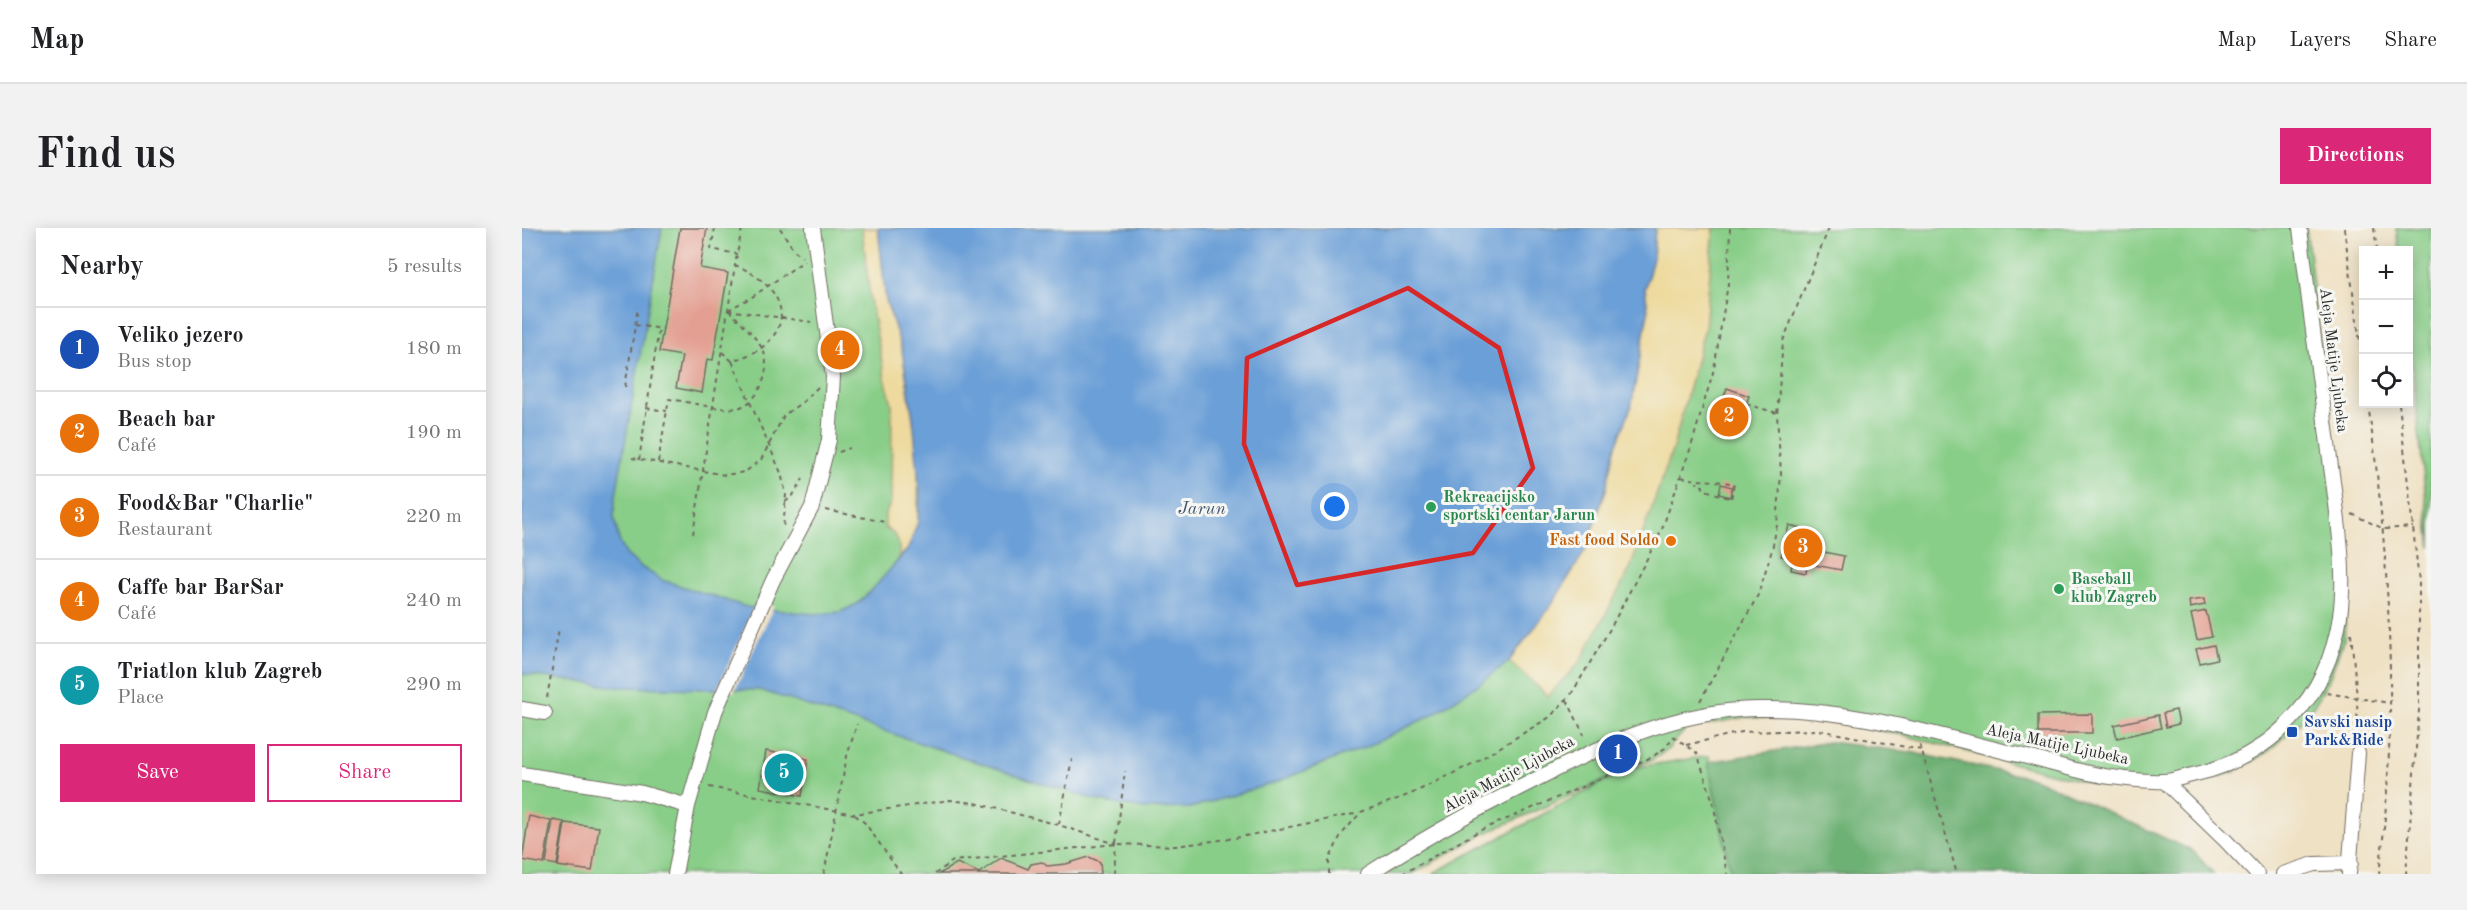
<!DOCTYPE html>
<html lang="en">
<head>
<meta charset="utf-8">
<style>
	:root { --surface:#fff; --page:#f2f2f2; --text:#202124; --muted:#757577; --line:#e0e0e0; --accent:#db2777 }
	body { margin:0; font-family:"Old Standard TT",serif; background:var(--page); color:var(--text) }
	.controls { position:absolute; right:18px; top:18px; display:grid; overflow:hidden; border-radius:0px; box-shadow:0 3px 15px #0003 }
	.controls button { width:54px; height:54px; display:grid; place-items:center; padding:0; border:0; border-bottom:2px solid var(--line); background:var(--surface); color:var(--text); font:30px sans-serif }
	.you { position:absolute; left:813px; top:279px; width:21px; height:21px; margin:-15px; border:4px solid #fff; border-radius:50%; background:#1a73e8; box-shadow:0 0 0 9px #1a73e833 }
	.badge { display:grid; place-items:center; width:39px; height:39px; border-radius:50%; background:var(--accent); color:#fff; font-size:20px; font-weight:700 }
	.pin { position:absolute; translate:-50% -50%; border:3px solid #fff; box-shadow:0 2px 6px #0006 }
	.list { margin:0; padding:0; list-style:none }
	h2 { display:flex; justify-content:space-between; align-items:center; height:78px; margin:0; padding:0 24px; font-size:26px }
	h2 small { font-size:20px; font-weight:400; color:var(--muted) }
	.list li { display:grid; grid-template-columns:39px 1fr auto; gap:18px; align-items:center; box-sizing:border-box; height:84px; padding:0 24px; border-top:2px solid var(--line) }
	.list b { display:block; font-size:22px; white-space:nowrap }
	.list p { margin:0; font-size:20px; white-space:nowrap; color:var(--muted) }
	.list em { font-size:20px; font-style:normal; color:var(--muted) }
	.actions { display:flex; gap:12px; padding:18px 24px }
	.actions a { flex:1; padding:14px 0; border:2px solid var(--accent); border-radius:0px; text-align:center; font-size:21px; color:var(--accent) }
	.actions .main { background:var(--accent); color:#fff }
	.icon { flex:none; width:33px; height:33px; fill:none; stroke:currentColor; stroke-width:2; stroke-linecap:round; stroke-linejoin:round }
	.map { position:relative; flex:none; width:1909px; height:646px; overflow:hidden; border-radius:0px }
	header { display:flex; align-items:center; gap:36px; box-sizing:border-box; height:84px; padding:0 30px; background:var(--surface); border-bottom:2px solid var(--line) }
	header strong { font-size:28px }
	nav { display:flex; gap:33px; margin-inline-start:auto; font-size:21px }
	.intro { display:flex; align-items:center; justify-content:space-between; box-sizing:border-box; height:144px; padding:0 36px }
	h1 { margin:0; font-size:42px }
	.button { padding:15px 27px; border-radius:0px; background:var(--accent); color:#fff; font-size:21px; font-weight:700 }
	main { display:flex; gap:36px; padding:0 36px }
	aside { flex:1; background:var(--surface); border-radius:0px; box-shadow:0 3px 15px #0003 }
	.map>svg:first-child { display:block }
</style>
</head>
<body>
<header>
<strong>Map</strong>
<nav><a>Map</a><a>Layers</a><a>Share</a></nav>
</header>
<div class="intro"><h1>Find us</h1><a class="button">Directions</a></div>
<main>
<aside>
<h2>Nearby<small>5 results</small></h2>
<ul class="list">
<li><span class="badge" style="background:#1a4fb4">1</span><div><b>Veliko jezero</b><p>Bus stop</p></div><em>180 m</em></li>
<li><span class="badge" style="background:#e8710a">2</span><div><b>Beach bar</b><p>Café</p></div><em>190 m</em></li>
<li><span class="badge" style="background:#e8710a">3</span><div><b>Food&amp;Bar &quot;Charlie&quot;</b><p>Restaurant</p></div><em>220 m</em></li>
<li><span class="badge" style="background:#e8710a">4</span><div><b>Caffe bar BarSar</b><p>Café</p></div><em>240 m</em></li>
<li><span class="badge" style="background:#0f9aa8">5</span><div><b>Triatlon klub Zagreb</b><p>Place</p></div><em>290 m</em></li>
</ul>
<div class="actions"><a class="main">Save</a><a>Share</a></div>
</aside>
<div class="map">
<svg width="1909" height="646" viewBox="0 0 1909 646">
	<rect width="100%" height="100%" fill="#f6f6f2"/>
	<filter id="ink" filterUnits="userSpaceOnUse"><feTurbulence type="fractalNoise" baseFrequency=".0167" numOctaves="2"/><feDisplacementMap in="SourceGraphic" scale="12" xChannelSelector="R" yChannelSelector="G"/><feConvolveMatrix kernelMatrix="1 2 1 2 8 2 1 2 1" color-interpolation-filters="sRGB"/></filter>
	<filter id="wash" filterUnits="userSpaceOnUse"><feTurbulence type="fractalNoise" baseFrequency=".008" numOctaves="4" result="noise"/><feDisplacementMap in="SourceGraphic" scale="24" xChannelSelector="R" yChannelSelector="G"/><feGaussianBlur stdDeviation="1.35" result="paint"/><feColorMatrix in="noise" values="0 0 0 0 0 0 0 0 0 0 0 0 0 0 0 0 0 1.4 0 .05"/><feComposite in="paint" operator="in"/></filter>
	<g filter="url(#wash)">
		<rect width="100%" height="100%" fill="#efe1c4"/>
		<path fill="#89ce88" stroke="#5a7c5a" stroke-width="1.5" d="M0 0H1784L1826 348 1822 411 1805 456 1786 487 1747 523 1712 544 1662 559 1625 561 1583 559 1381 507 1317 495 1224 489 1165 500 1145 522 1130 532 1109 540 1187 528 1209 646H910L1094 547 959 607 890 646H0Z
			M1874 0H1909V320L1887 106 1886 22H1877Z"/>
		<path fill="#6eb174" stroke="#4c6e50" stroke-width="1.5" d="M1307 514 1388 524 1514 551 1671 623 1692 646H1209L1186 534Z"/>
		<path fill="#eeda9e" stroke="#8c8264" stroke-width="1.5" d="M340 0H356L364 72 380 122 396 224V294L386 321 376 330C379 317 376 306 363 300V287L369 274 370 176 363 150 349 77Z
			M1133 0H1192L1183 99 1151 220 1108 341 1058 434 1026 468 987 433 1028 379 1063 323 1084 262 1093 221 1109 179 1126 84 1123 60 1131 30Z"/>
		<path fill="#6b9fd7" stroke="#4b6581" stroke-width="1.5" d="M0 0H140L93 273 92 290 97 312 104 326 116 337 140 352 225 379 292 386 318 384 335 376 350 362 386 321 396 294 398 267 391 190 380 122 364 72 356 0H1133L1131 30 1123 60 1126 84 1109 179 1093 221 1084 261 1063 323 1028 379 987 433 956 457 908 488 848 517 752 555 668 580 622 581 577 573 519 555 238 462 95 459 0 446Z"/>
		<path fill="#efe1c4" d="M234 376 252 378 212 464H194Z"/>
		<g id="blocks">
			<path fill="#e39f91" d="M158 0H185L178 40 206 45 191 132 185 131 180 165 154 160 160 128 137 124Z
				M326 117 328 139 317 140 315 118Z
				M1205 160 1227 168 1213 208 1191 200Z
				M1199 256 1210 259 1208 269 1197 266Z
				M1267 297 1278 300 1269 331 1259 328Z
				M1297 323 1322 328 1319 342 1271 333 1272 326 1295 331Z
				M1270 335 1285 338 1284 345 1269 342Z
				M1682 371 1683 377 1668 380 1667 373Z
				M1684 383 1690 409 1675 412 1669 386Z
				M1692 417 1695 431 1678 435 1674 421Z
				M1654 482 1657 496 1644 499 1641 485Z
				M1570 486V505H1516V487Z
				M1636 487 1639 500 1595 510 1592 497Z
				M244 523 286 531 280 568 238 560Z
				M7 588 29 593 22 636 0 632Z
				M31 592 42 594 35 637 24 635Z
				M43 595 77 599 70 643 36 638Z
				M567 629 578 634 579 646H417L435 635 457 645 479 630 506 641 509 636 520 634 525 638 544 636Z"/>
		</g>
	</g>
	<g filter="url(#ink)">
		<use href="#blocks" fill-opacity="0" stroke="#706b61" stroke-width="1.5"/>
		<g fill="none" stroke-linecap="round" stroke-linejoin="round">
			<defs>
				<path id="minor" d="M0 481 23 485
					M0 546 120 565 166 578
					M1642 553 1704 613 1735 646
					M153 646 166 578 193 484 251 352 290 279 307 212 311 149 291 0
					M846 646C897 613 949 584 1003 557 1076 519 1152 482 1236 481 1326 479 1414 507 1501 528 1530 535 1559 545 1589 549 1605 551 1624 554 1641 553 1651 553 1661 549 1670 547 1750 530 1806 469 1818 388 1825 340 1814 279 1808 231 1798 154 1787 77 1778 0
					M1761 646 1792 636 1829 635
					M1827 646 1836 525"/>
			</defs>
			<use href="#minor" stroke="#706b61" stroke-width="16"/>
			<path stroke="#706b61" stroke-width="2" stroke-dasharray="4.5 4.5" stroke-linecap="butt" d="M193 0 189 21 215 26
				M258 0 272 22 280 29
				M1822 0 1842 142
				M1852 0 1855 22
				M206 82 230 69 282 33
				M206 82 289 94
				M113 97 141 101
				M200 124 210 133C221 129 235 125 243 117 279 85 247 50 213 37L220 0
				M210 133 259 245 264 266 261 302
				M103 159 116 79
				M1224 176 1255 185
				M1846 176C1868 331 1877 489 1857 646
				M1877 176 1897 353V482L1884 646
				M124 180 145 183
				M317 224 328 220
				M110 230 203 247 223 244 239 232 262 187 282 173 297 158
				M117 232 137 100
				M136 234 147 171C163 173 200 183 215 180 238 175 251 140 240 120 231 105 218 93 206 82
				M1159 249C1178 254 1192 251 1212 256L1209 271 1181 261V258L1176 257 1175 254
				M263 274 270 269 281 251
				M304 282 363 294
				M1830 286 1862 301 1891 299
				M171 306 213 37
				M1829 405 1835 470 1836 513
				M1805 465 1867 475
				M25 470 37 400
				M1045 472 1062 507
				M1178 473 1236 367 1250 322 1255 297 1259 245 1255 187 1261 113 1307 0
				M1151 508 1175 525 1191 574 1205 646
				M1164 517 1220 504 1297 502 1399 522
				M1398 517 1435 646
				M187 559 332 586 428 572 453 575 537 597 594 616 592 646
				M333 587 343 595 379 646
				M537 596 550 531
				M594 615 603 543
				M302 646 325 528 335 496
				M413 646 431 633 594 616 654 618 713 610 837 585
				M807 646V632L819 607 839 584 889 566 952 535 1028 489 1050 465 1088 401 1139 304 1169 219 1192 141 1206 56 1208 0
				M880 646 959 602 1130 529 1143 520 1151 509"/>
			<use href="#minor" stroke="#fff" stroke-width="14"/>
		</g>
	</g>
	<path fill="none" stroke="#d62828" stroke-width="4.5" stroke-linejoin="round" d="M886 60 977 120 1011 240 951 325 775 357 722 216 725 130Z"/>
	<g fill="#2e9e5b" stroke="#f6f6f2" stroke-width="2">
		<circle cx="909" cy="279" r="6"/>
		<circle cx="1537" cy="361" r="6"/>
	</g>
	<circle fill="#e8710a" stroke="#f6f6f2" stroke-width="2" cx="1149" cy="313" r="6"/>
	<rect fill="#1a4fb4" stroke="#f6f6f2" stroke-width="2" x="1764" y="498" width="12" height="12" rx="3"/>
	<g text-anchor="middle" dominant-baseline="central" stroke-width="6" stroke-linejoin="round" paint-order="stroke">
		<g font-size="16" fill="#2b2b2b" stroke="#f6f6f2">
			<text transform="translate(1811 132) rotate(83)">Aleja Matije Ljubeka</text>
			<text transform="translate(1535 517) rotate(12)">Aleja Matije Ljubeka</text>
			<text transform="translate(987 547) rotate(-28)">Aleja Matije Ljubeka</text>
		</g>
		<g font-size="16" font-weight="bold" fill="#27864d" stroke="#f6f6f2" text-anchor="start">
			<text x="921" y="270">Rekreacijsko<tspan x="921" dy="18">sportski centar Jarun</tspan></text>
			<text x="1549" y="352">Baseball<tspan x="1549" dy="18">klub Zagreb</tspan></text>
		</g>
		<g font-size="16" font-weight="bold" fill="#c56008" stroke="#f6f6f2" text-anchor="end">
			<text x="1137" y="313">Fast food Soldo</text>
		</g>
		<g font-size="16" font-weight="bold" fill="#164399" stroke="#f6f6f2" text-anchor="start">
			<text x="1782" y="495">Savski nasip<tspan x="1782" dy="18">Park&amp;Ride</tspan></text>
		</g>
		<g font-size="18" font-style="italic" fill="#455970" stroke="#f6f6f2">
			<text x="680" y="281">Jarun</text>
		</g>
	</g>
</svg>
<div class="controls">
<button>+</button>
<button>−</button>
<button><svg class="icon" aria-label="locate" viewBox="0 0 24 24"><circle cx="12" cy="12" r="6"/><path d="M12 2v4M12 18v4M2 12h4M18 12h4"/></svg></button>
</div>
<div class="you"></div>
<div class="pin badge" style="left:1096px;top:526px;background:#1a4fb4">1</div>
<div class="pin badge" style="left:1207px;top:189px;background:#e8710a">2</div>
<div class="pin badge" style="left:1281px;top:320px;background:#e8710a">3</div>
<div class="pin badge" style="left:318px;top:122px;background:#e8710a">4</div>
<div class="pin badge" style="left:262px;top:545px;background:#0f9aa8">5</div>
</div>
</main>
</body>
</html>
